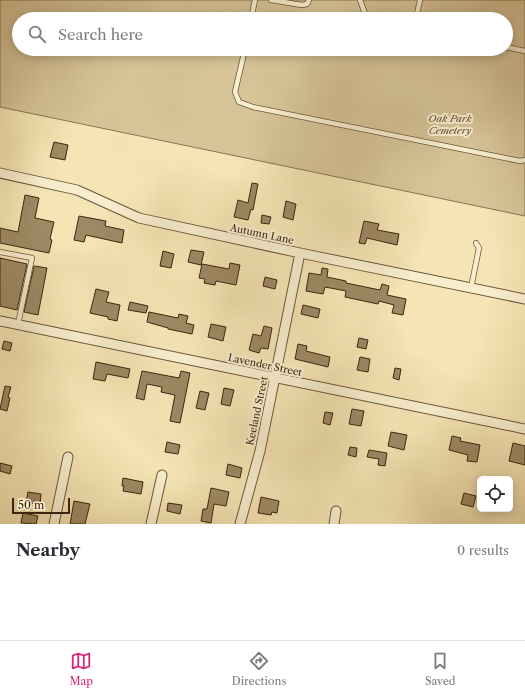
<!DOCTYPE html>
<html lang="en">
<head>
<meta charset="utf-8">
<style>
	:root { --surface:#fff; --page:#f7f7f7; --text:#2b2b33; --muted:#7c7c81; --line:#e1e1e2; --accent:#db2777 }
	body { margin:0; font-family:"Libre Caslon Text",serif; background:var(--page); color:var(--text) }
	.controls { position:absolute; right:12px; bottom:12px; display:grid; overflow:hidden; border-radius:6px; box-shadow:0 2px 10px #0003 }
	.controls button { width:36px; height:36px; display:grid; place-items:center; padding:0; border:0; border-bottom:1px solid var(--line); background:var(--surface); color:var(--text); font:20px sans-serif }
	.scale { position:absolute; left:12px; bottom:10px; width:58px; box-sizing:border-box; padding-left:4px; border:2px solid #3d250e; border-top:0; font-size:11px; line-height:14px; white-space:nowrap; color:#3d250e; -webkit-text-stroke:3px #f8eece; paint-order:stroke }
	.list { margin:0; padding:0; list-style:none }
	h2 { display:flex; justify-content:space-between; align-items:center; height:52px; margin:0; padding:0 16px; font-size:17px }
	h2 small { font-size:13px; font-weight:400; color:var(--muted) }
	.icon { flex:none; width:22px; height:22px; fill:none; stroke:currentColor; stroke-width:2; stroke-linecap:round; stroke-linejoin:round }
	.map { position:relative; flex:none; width:525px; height:524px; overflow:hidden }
	.search { position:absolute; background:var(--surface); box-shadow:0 2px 10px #0003; left:12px; right:12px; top:12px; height:44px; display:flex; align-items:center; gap:10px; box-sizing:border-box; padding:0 14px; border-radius:22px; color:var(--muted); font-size:15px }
	.sheet { height:116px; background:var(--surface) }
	nav { display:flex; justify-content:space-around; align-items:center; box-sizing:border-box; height:56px; border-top:1px solid var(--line); background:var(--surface); font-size:11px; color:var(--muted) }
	nav a { display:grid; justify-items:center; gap:2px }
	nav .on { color:var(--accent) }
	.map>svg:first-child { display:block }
</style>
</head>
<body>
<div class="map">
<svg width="525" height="524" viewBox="0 0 525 524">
	<rect width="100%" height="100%" fill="#f5e5b4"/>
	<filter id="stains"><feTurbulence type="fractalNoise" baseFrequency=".005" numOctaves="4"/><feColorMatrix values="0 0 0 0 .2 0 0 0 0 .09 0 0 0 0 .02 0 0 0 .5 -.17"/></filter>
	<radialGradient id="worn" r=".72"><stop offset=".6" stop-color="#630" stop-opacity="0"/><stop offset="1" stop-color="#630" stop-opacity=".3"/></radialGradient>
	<path fill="#d6c498" stroke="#8a7453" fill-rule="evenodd" d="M0 0H525V216L0 107ZM19 19H506V49H19Z"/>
	<path fill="#9d8964" stroke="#3d250e" d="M54 142 68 145 65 160 50 157Z
		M252 183 258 184 253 210 251 209 248 220 234 217 238 200 248 203Z
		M25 195 39 198 35 218 54 222 50 239 52 240 49 253 0 243V228L18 232Z
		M286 201 296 204 293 220 283 217Z
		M262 215 271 217 269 224 261 223Z
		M79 216 106 221 105 226 124 230 122 243 86 235 84 242 74 240Z
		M364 221 379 224 377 230 399 234 397 245 367 238 365 244 359 243Z
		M191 250 204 252 201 265 188 262Z
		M163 251 174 254 171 268 160 266Z
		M0 258 27 264 17 310 0 306Z
		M230 263 240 265 236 285 216 281 215 285 204 283 205 279 199 278 202 264 229 269Z
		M34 266 47 268 38 315 24 312Z
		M322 268 328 269 327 277 346 281V283L380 290 382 284 389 286 387 295 406 299 403 315 392 313 394 305 379 301 378 304 345 297 346 291 325 287 323 294 306 291 309 273 321 275Z
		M265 277 277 280 275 289 263 286Z
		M96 289 109 292 106 302 120 305 117 321 108 319V317L90 313Z
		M130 302 148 306 146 313 128 310Z
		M303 305 320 309 318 318 301 314Z
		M149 312 178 318 179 314 188 316 186 323 194 325 192 334 168 329V328L147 322Z
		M211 324 226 327 223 341 208 337Z
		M264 326 272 328 268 349 261 348 259 353 249 350 253 334 261 336Z
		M359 338 368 340 366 349 357 347Z
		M4 341 12 343 10 351 2 349Z
		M298 344 307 346 306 351 330 357 328 367 295 359Z
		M360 357 370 359 368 372 357 370Z
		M96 362 130 369 128 378 107 374 105 381 93 379Z
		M395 368 401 369 399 380 393 378Z
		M142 371 179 378 181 371 190 373 180 423 170 421 175 395 161 392 162 387 147 384 144 400 136 398Z
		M5 386 11 387 8 397 10 398 7 411 0 409Z
		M224 388 234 390 230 406 221 404Z
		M200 391 209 393 205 410 196 408Z
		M352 409 364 411 361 426 349 424Z
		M325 412 333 413 330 425 323 423Z
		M391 432 407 435 404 450 388 446Z
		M452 436 461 438 460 441 480 445 477 462 467 461 468 455 449 450Z
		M167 442 180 445 178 454 165 452Z
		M513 443 525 446V465L509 461Z
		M350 447 357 448 356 457 348 455Z
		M369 450 387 453 385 466 378 465 379 459 367 457Z
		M0 463 12 466 10 474 0 471Z
		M228 464 242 468 240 478 226 475Z
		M123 478 143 482 141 494 123 491 124 486H122Z
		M211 488 229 492 226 506 214 504 211 523 201 521 203 509H207Z
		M28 492 41 494 40 505 26 502Z
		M464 493 476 496 473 507 461 504Z
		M261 497 279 501 277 513 272 512 271 515 258 513Z
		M74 501 90 504 85 524H70Z
		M168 503 182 505 180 514 167 511Z
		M23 513 38 516 36 524 21 523Z"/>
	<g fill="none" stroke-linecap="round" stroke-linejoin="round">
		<defs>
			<path id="lane" d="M271 0 302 5 307 4 309 0
				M360 0 367 19
				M251 19 255 0
				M416 19 420 0
				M506 47 525 51
				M245 49 235 92 239 102 253 107 520 161 525 160
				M0 252 32 258 18 324
				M471 288 479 248 476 243"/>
			<path id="street" d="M0 173 77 190 139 218 300 253 525 299
				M0 321 525 429
				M54 524 68 457
				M151 524 162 475
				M240 524 260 451 300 253
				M334 524 336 511"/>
		</defs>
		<use href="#lane" stroke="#6b5538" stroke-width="6"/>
		<use href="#street" stroke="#6b5538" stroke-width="11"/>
		<use href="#lane" stroke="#f8eece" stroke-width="4.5"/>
		<use href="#street" stroke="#f8eece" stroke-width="9"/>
	</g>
	<g text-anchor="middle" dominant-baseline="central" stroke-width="4" stroke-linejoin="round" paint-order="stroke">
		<g font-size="10" font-style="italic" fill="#634d30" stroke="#f8eece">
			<text x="450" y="118">Oak Park<tspan x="450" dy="12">Cemetery</tspan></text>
		</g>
		<g font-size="10" fill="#3d250e" stroke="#f8eece">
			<text transform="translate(262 234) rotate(12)">Autumn Lane</text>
			<text transform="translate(265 365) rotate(12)">Lavender Street</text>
			<text transform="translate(257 411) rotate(-78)">Keeland Street</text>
		</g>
	</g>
	<rect width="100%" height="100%" filter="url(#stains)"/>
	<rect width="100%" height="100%" fill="url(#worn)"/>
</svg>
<div class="controls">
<button><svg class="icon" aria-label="locate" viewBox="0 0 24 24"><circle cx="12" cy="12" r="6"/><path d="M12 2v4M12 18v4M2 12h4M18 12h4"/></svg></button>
</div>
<div class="scale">50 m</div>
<div class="search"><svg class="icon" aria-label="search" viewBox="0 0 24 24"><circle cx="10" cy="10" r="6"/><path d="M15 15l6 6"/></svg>Search here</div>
</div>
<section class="sheet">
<h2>Nearby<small>0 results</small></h2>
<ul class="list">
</ul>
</section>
<nav>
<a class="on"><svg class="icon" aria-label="map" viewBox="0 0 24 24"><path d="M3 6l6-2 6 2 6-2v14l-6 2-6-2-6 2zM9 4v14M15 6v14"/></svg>Map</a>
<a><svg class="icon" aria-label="directions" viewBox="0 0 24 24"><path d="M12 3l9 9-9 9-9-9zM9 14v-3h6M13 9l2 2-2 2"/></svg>Directions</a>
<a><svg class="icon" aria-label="saved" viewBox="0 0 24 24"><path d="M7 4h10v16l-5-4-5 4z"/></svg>Saved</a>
</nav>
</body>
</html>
